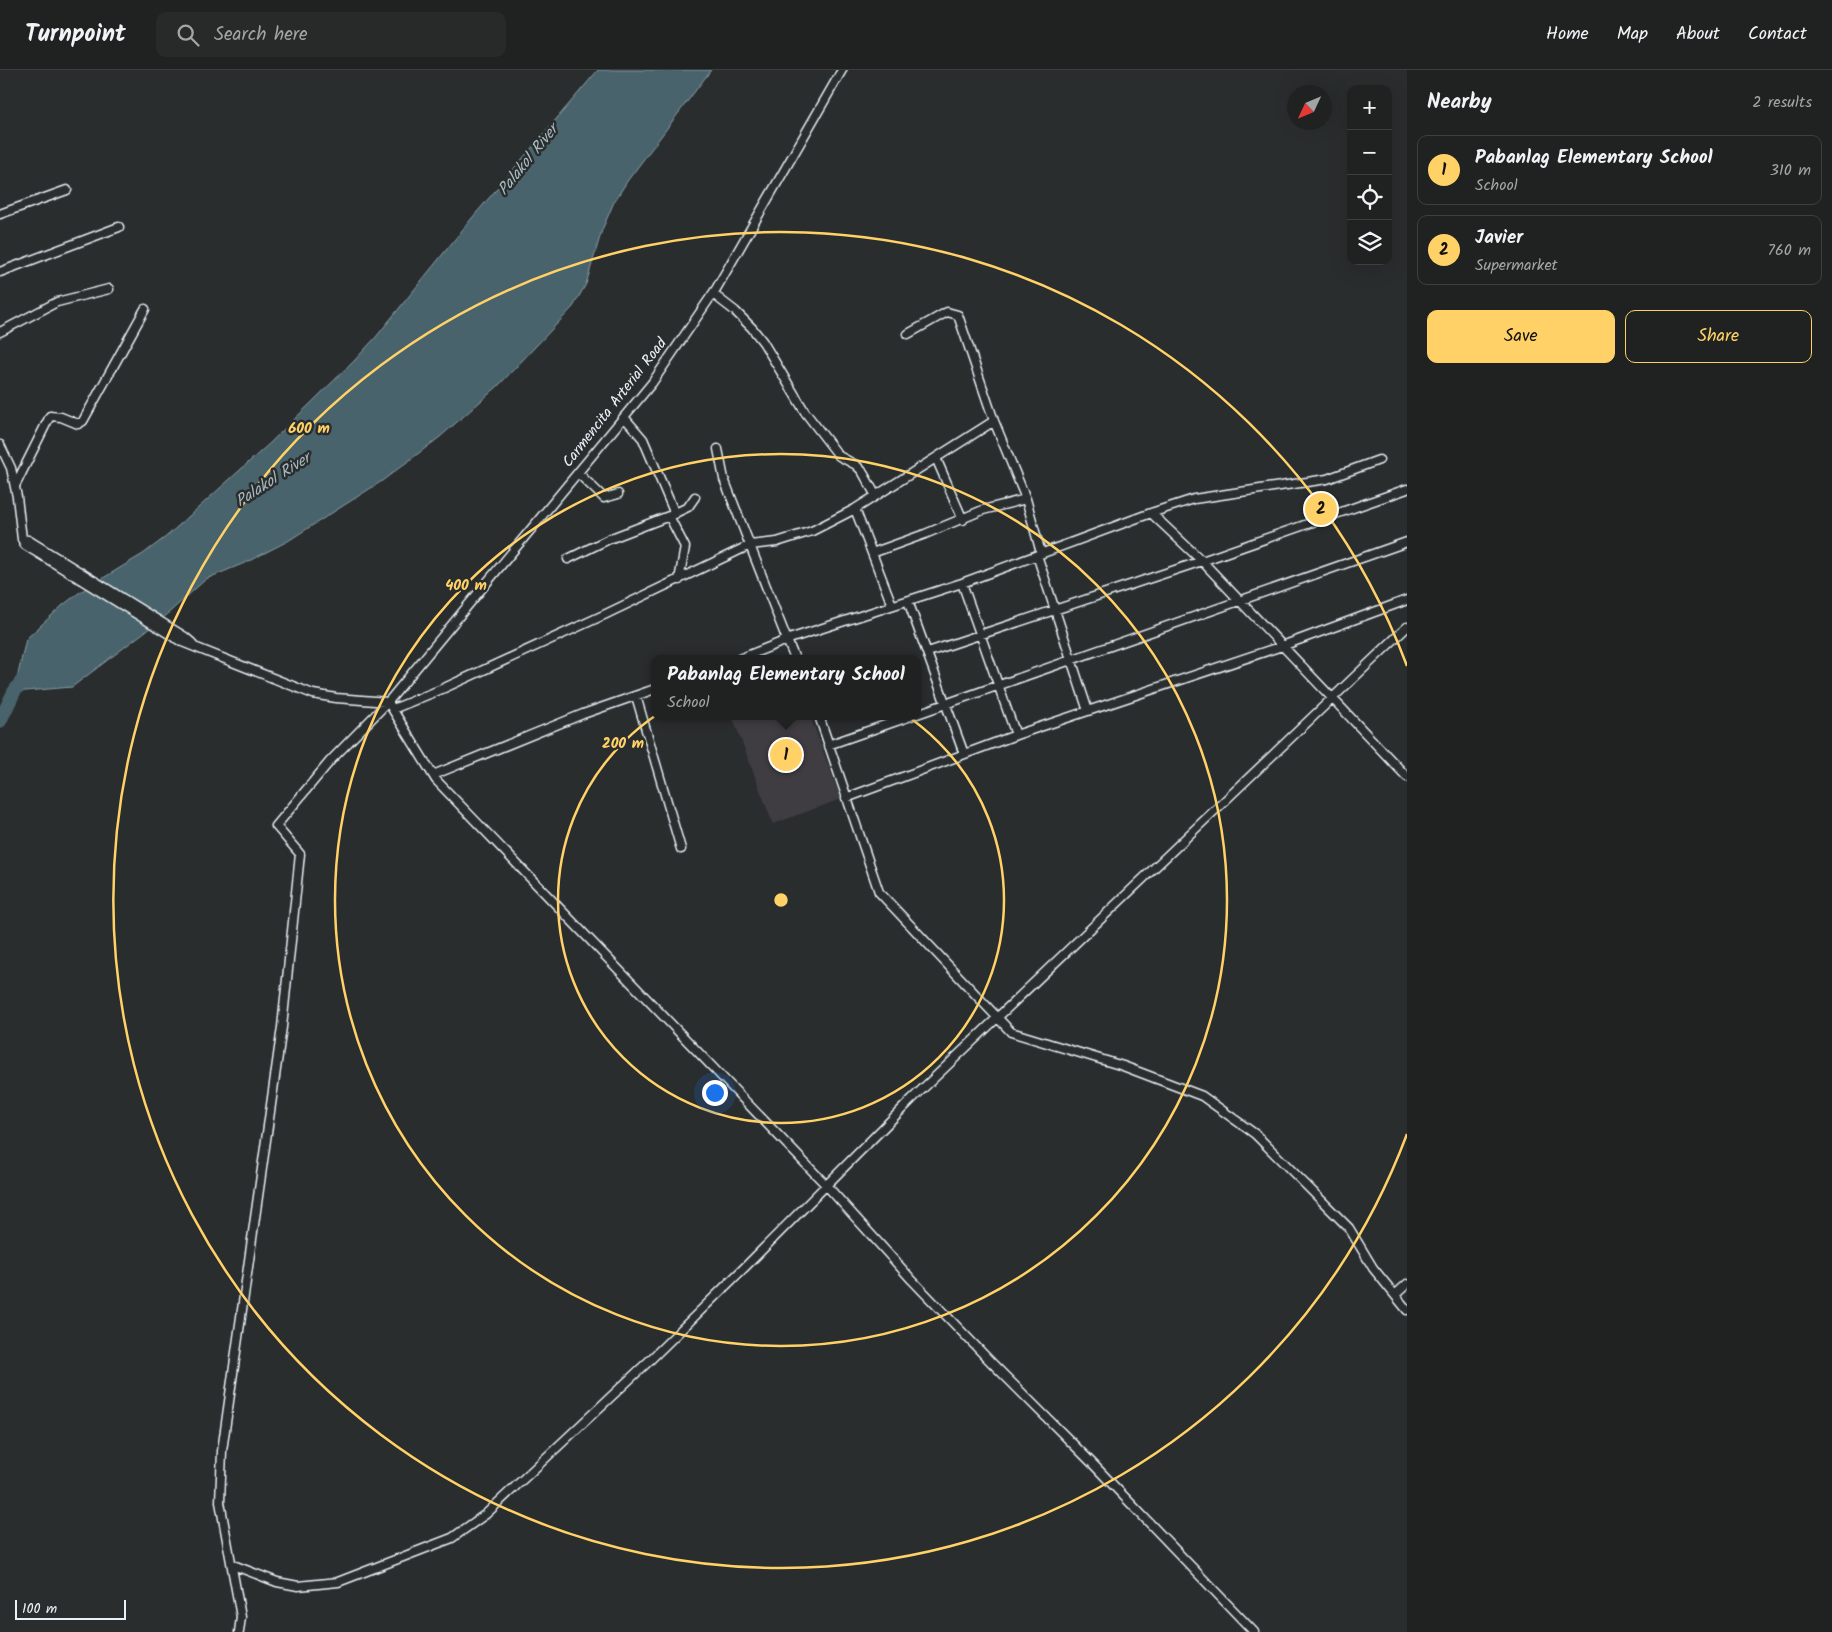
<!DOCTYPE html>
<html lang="en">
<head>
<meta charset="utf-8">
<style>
	:root { --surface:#202222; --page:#282a2a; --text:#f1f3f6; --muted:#a2a4a5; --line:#3d3f40; --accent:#ffd166 }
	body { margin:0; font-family:Kalam,sans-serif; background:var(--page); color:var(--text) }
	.controls { position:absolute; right:15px; top:15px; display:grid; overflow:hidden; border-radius:10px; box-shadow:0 5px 20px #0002 }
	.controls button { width:45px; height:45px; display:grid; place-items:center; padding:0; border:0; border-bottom:1px solid var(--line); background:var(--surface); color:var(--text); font:25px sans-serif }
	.compass { position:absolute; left:1287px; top:15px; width:45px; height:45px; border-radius:50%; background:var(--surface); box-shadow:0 5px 20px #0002; rotate:226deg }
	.scale { position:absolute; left:15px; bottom:12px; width:111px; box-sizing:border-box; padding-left:5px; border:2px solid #e8f1f8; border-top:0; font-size:14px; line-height:18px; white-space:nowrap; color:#e8f1f8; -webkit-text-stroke:4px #2a2d2e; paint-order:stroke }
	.you { position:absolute; left:714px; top:1022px; width:18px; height:18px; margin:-12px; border:4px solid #fff; border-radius:50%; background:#1a73e8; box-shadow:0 0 0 8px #1a73e833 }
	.badge { display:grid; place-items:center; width:32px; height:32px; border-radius:50%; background:var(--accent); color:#111; font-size:16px; font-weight:700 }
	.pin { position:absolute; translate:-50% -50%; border:2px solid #fff; box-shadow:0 1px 5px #0006 }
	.popup { position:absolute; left:651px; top:585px; width:270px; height:65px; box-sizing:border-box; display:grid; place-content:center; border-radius:10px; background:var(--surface); filter:drop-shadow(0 1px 4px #0005); font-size:16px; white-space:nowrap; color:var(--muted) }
	.popup b { font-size:19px; color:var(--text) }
	.popup::after { content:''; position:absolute; left:50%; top:100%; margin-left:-10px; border:10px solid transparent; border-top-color:var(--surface) }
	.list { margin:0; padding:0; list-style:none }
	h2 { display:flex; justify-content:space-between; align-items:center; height:65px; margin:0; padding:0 20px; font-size:21px }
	h2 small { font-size:16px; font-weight:400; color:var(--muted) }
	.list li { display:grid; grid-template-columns:32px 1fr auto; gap:15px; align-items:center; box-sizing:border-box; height:70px; margin:0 10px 10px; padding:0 10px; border:1px solid var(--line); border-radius:10px }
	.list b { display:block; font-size:19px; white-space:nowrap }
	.list p { margin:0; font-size:16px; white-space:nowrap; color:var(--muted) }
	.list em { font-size:16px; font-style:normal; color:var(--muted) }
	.actions { display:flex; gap:10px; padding:15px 20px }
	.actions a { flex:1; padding:11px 0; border:1px solid var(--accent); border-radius:10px; text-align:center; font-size:18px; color:var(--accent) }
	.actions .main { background:var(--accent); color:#111 }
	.icon { flex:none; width:28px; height:28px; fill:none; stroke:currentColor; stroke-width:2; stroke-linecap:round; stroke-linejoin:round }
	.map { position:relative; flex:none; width:1407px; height:1562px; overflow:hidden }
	header { display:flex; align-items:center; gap:30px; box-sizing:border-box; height:70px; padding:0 25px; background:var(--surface); border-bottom:1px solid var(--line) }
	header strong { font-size:24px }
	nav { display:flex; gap:28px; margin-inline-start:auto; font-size:18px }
	.search { width:350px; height:45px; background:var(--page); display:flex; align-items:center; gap:12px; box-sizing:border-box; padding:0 18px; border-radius:10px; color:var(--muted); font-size:19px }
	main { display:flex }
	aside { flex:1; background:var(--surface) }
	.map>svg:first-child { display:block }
</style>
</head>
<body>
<header>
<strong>Turnpoint</strong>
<div class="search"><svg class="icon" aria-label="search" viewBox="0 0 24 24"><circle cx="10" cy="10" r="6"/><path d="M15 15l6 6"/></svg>Search here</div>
<nav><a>Home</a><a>Map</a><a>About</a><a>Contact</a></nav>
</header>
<main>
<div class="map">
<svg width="1407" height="1562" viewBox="0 0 1407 1562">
	<rect width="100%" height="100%" fill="#2a2d2e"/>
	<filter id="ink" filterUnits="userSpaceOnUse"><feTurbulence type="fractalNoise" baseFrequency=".02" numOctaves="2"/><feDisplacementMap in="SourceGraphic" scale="10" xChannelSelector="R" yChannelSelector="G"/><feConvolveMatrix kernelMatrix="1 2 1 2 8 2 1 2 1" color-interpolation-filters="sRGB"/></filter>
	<g filter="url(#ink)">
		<path fill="#3f3d42" d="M732 646H810L841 729 773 754Z"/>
		<path fill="#48646c" stroke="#889ca4" d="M598 0H711L628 110 614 132 602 160 586 214 573 237 498 316 440 367 382 411 288 471 247 492 206 509 163 548 72 617 14 622 26 569 63 535 80 522 143 484 167 466 270 373 354 291 376 267 472 148Z"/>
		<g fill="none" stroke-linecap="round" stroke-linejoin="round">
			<path stroke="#48646c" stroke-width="14" d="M0 651 14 622 24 608"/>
			<defs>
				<path id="minor" d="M0 144 67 120
					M0 202 119 157
					M713 224 735 241 752 258 763 272 805 342 839 386 856 395 862 401 876 426
					M0 262 57 232 109 219
					M908 264 947 242 958 245 994 351 1026 429 1041 483
					M624 347 643 369 675 444
					M0 375 11 398 17 427 22 469 25 475 182 572 313 624 336 628 388 632
					M718 379 724 409 787 570 795 589
					M936 388 963 450
					M578 403 604 428 618 424
					M15 416 50 346 61 347 78 354 83 351 145 239
					M855 439 892 535
					M1151 443 1202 491 1407 707
					M671 445 688 437 695 427
					M22 469 28 470 185 567 192 573
					M872 483 925 464 983 440 1026 429
					M1037 485 1088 641
					M568 489 609 469 669 446 685 477 679 510
					M962 513 1016 665
					M908 531 964 684
					M928 582 1202 491 1407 419
					M739 589 792 568 962 513 1151 443 1194 429 1327 409 1379 390
					M636 626 681 779
					M388 632 436 710 827 1116 912 1210 990 1291 1091 1392 1254 1562
					M393 639 442 619 606 544 750 475 777 472 812 461 855 439 994 351
					M917 644 1407 472
					M819 646 879 822 1011 962 1123 996 1202 1026 1255 1064 1349 1158 1373 1198 1407 1240
					M828 675 911 646
					M433 705 583 644 655 619
					M846 728 1016 665 1282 576 1407 530
					M1395 1225 1407 1214
					M233 1495 277 1512 298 1516 338 1512 452 1468 486 1444 649 1291 745 1197 912 1029 1407 557
					M239 1562 241 1547 220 1432 222 1381 282 957 300 784 276 756 331 690 388 632 652 313 716 219 842 0"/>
			</defs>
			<use href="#minor" stroke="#e8f1f8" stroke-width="11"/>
			<use href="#minor" stroke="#2a2d2e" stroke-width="8"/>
		</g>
	</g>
	<g fill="none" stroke="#ffd166" stroke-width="2.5">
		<circle cx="781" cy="830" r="223"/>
		<circle cx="781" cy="830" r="446"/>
		<path d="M1407 1064A668 668 0 1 1 1407 596"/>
	</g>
	<g text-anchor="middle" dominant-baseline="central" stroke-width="5" stroke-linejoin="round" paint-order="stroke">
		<g font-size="15" fill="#e8f1f8" stroke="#2a2d2e">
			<text transform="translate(615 333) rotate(-52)">Carmencita Arterial Road</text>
		</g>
		<g font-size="16" font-style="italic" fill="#a8b9c0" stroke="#2a2d2e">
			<text transform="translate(528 90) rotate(-51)">Palakol River</text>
			<text transform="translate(273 410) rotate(-33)">Palakol River</text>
		</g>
	</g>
	<circle cx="781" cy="830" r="8" fill="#ffd166" stroke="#2a2d2e" stroke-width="2.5"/>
	<g font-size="15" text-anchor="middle" font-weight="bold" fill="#ffd166" stroke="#2a2d2e" stroke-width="5" stroke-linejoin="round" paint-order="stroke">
		<text x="309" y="363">600 m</text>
		<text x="466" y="520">400 m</text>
		<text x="623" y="678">200 m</text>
	</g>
</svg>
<div class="controls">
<button>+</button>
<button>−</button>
<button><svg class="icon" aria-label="locate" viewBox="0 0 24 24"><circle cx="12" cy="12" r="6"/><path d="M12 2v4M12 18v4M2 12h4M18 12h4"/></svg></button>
<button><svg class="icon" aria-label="layers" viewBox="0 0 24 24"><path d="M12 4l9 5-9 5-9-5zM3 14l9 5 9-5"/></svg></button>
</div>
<svg class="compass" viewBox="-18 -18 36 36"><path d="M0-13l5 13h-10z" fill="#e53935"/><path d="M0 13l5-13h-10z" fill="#a2a4a5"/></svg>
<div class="scale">100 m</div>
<div class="you"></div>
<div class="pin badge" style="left:786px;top:685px">1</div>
<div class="popup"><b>Pabanlag Elementary School</b>School</div>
<div class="pin badge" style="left:1321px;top:439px">2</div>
</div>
<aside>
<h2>Nearby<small>2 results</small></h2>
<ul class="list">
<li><span class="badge">1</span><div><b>Pabanlag Elementary School</b><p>School</p></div><em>310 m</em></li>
<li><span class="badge">2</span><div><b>Javier</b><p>Supermarket</p></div><em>760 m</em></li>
</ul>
<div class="actions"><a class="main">Save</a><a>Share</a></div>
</aside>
</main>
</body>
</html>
